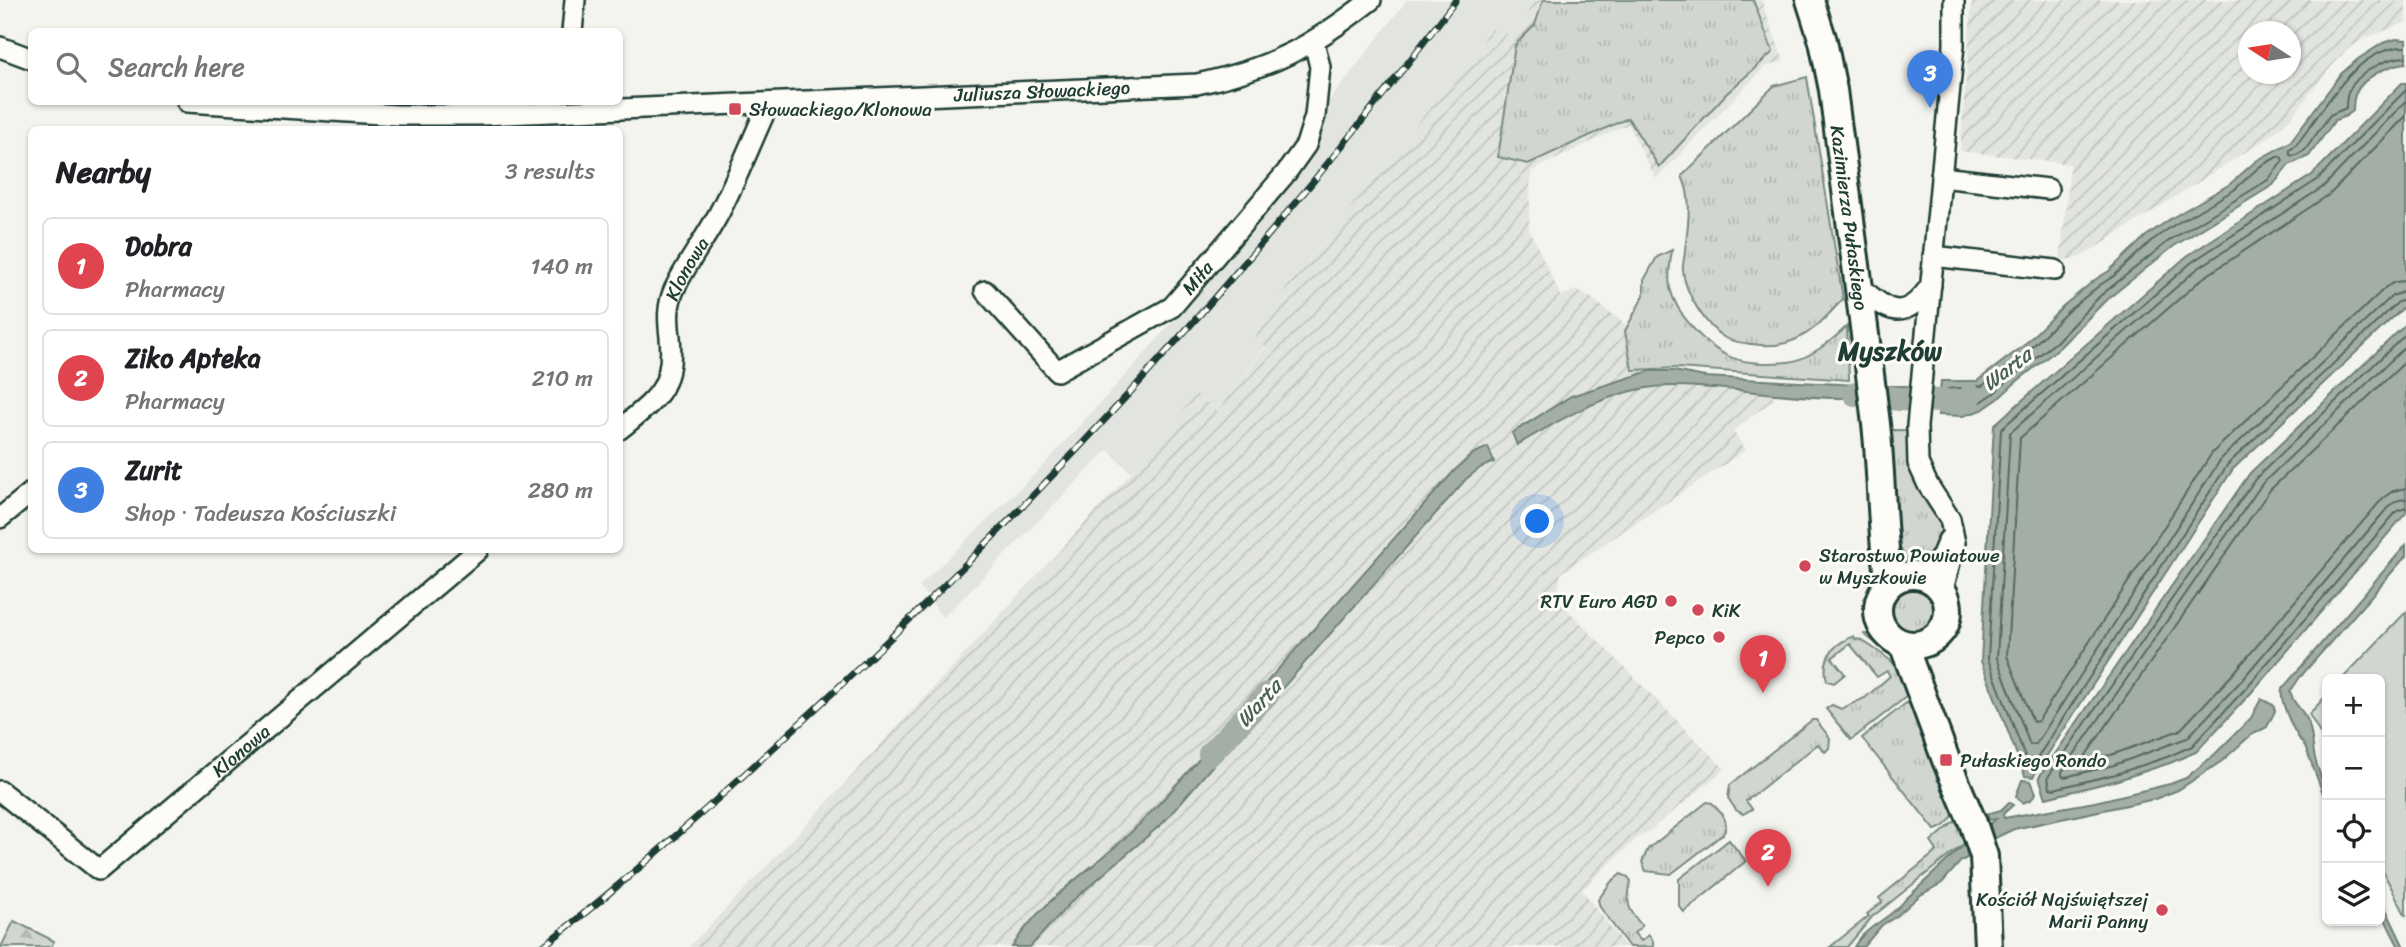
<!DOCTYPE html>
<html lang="en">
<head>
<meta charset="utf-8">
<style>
	:root { --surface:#fff; --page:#f6f6f6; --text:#202124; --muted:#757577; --line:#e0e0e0; --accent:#d93025 }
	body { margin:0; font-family:Sriracha,sans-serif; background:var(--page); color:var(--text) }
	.controls { position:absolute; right:21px; bottom:21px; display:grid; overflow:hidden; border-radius:10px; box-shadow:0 2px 5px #0004 }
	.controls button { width:63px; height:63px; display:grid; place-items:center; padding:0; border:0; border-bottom:2px solid var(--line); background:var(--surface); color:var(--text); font:35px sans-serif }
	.compass { position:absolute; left:2238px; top:21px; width:63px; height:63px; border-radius:50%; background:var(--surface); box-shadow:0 2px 5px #0004; rotate:282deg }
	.you { position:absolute; left:1538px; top:522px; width:24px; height:24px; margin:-18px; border:5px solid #fff; border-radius:50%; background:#1a73e8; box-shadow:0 0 0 10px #1a73e833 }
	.badge { display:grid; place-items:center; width:46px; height:46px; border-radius:50%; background:var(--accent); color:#fff; font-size:23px; font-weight:700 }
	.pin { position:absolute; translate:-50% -58px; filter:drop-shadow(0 2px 4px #0008) }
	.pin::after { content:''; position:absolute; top:37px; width:24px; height:21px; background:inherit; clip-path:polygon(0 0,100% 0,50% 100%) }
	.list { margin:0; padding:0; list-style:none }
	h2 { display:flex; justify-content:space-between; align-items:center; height:91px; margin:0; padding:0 28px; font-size:30px }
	h2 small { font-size:23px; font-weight:400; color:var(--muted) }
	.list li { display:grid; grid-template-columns:46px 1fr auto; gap:21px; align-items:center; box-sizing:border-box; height:98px; margin:0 14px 14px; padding:0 14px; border:2px solid var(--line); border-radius:10px }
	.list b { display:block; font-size:26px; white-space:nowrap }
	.list p { margin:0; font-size:23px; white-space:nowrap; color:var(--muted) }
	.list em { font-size:23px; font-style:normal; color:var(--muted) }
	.icon { flex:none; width:38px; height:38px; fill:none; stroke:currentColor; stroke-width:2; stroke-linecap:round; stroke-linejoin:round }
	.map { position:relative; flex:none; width:2406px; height:947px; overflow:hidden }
	.search { position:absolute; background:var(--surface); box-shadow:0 2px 5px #0004; left:28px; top:28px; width:595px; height:77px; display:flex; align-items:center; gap:18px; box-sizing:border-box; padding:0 24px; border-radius:10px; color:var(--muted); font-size:26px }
	.panel { position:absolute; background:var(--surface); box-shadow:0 2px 5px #0004; left:28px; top:126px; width:595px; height:427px; border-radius:10px }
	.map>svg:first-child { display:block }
</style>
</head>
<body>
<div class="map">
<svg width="2406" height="947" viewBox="0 0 2406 947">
	<defs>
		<pattern id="industrial-furrows" width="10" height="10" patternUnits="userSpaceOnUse" patternTransform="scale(1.75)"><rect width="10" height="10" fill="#e2e5df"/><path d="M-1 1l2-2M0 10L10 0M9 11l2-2" fill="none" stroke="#c1c5c0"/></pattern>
		<pattern id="grass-tufts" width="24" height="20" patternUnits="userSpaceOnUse" patternTransform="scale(1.75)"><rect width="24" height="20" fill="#d1d6d1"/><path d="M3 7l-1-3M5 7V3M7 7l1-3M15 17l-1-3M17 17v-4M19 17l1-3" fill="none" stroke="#b3b9b4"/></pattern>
		<pattern id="forest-firs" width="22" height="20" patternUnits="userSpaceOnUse" patternTransform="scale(1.75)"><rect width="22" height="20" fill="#d1d6d1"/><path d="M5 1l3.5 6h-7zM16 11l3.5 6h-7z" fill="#b3b9b4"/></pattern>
	</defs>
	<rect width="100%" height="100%" fill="#f4f4ef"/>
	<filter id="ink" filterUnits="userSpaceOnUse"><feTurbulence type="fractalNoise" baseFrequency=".0143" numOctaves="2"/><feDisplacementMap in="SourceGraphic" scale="14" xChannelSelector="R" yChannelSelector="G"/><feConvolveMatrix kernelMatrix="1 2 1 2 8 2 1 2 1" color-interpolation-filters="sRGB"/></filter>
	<g filter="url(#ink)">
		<path fill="#e2e5df" d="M1407 0H1532L1522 30 1512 35 1488 29 1483 41 1251 332 1266 346 1218 411 1196 394 1131 473 1108 450 943 618 919 586 1040 469 1140 359 1295 177 1318 138 1328 102Z"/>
		<path fill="url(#industrial-furrows)" fill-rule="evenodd" d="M1532 0H1761L1784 61 1765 67 1656 179 1628 124 1531 171 1529 229 1561 296 1576 290 1590 297 1652 345 1678 387 1771 394 1774 399 1733 431 1746 450 1561 573 1557 599 1725 769 1647 833 1636 839 1582 890 1626 947H689L839 790 1131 473 1196 394 1218 411 1266 347 1251 332 1483 41 1488 28 1512 35 1521 30Z
			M1972 0H2406V22L2362 40 2348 49 2331 67 2290 119 2269 137 2081 257 2060 261 2070 164 1960 151ZM2248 32H2290V74H2248Z"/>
		<path fill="url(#grass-tufts)" stroke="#788a82" stroke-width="2" d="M1543 0H1753L1773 52 1727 93 1659 167 1628 118 1528 164 1498 157 1515 45 1535 25Z
			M1807 77 1843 299C1815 329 1797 351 1752 344 1744 343 1732 342 1725 338 1706 327 1685 293 1683 271 1682 265 1685 256 1685 250 1688 225 1693 198 1682 176L1774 86Z
			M1672 250C1670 262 1668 276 1670 288 1676 313 1702 342 1724 354 1741 364 1769 364 1788 362 1808 360 1833 340 1847 326L1849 380 1677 368 1632 370 1625 331 1644 295V280L1657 257Z
			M1885 430H1911L1942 527 1940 547 1924 565C1908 565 1903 555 1897 542Z
			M1886 610a27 27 0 1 1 54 0a27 27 0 1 1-54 0Z
			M1864 634C1887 634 1896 650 1906 668Z
			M1854 636 1855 639 1862 640C1880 654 1914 669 1906 697L1851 740 1826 709 1832 705 1841 709 1865 698 1890 676 1887 671 1877 677 1850 644 1832 658 1845 674 1834 683 1827 681C1821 658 1833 644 1854 636Z
			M1906 703 1913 705 1954 812C1952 820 1943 828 1935 830L1862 738Z
			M1812 720H1816L1830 738 1829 748 1825 752 1818 744 1746 801 1752 809 1743 814 1736 810 1728 798 1730 785Z
			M1707 802 1712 803C1720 812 1731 821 1723 834L1671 874 1646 871 1642 862 1648 849Z
			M1954 822 1957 823 1965 843 1872 917 1847 947H1830L1869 916 1867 914 1882 902 1879 898 1937 851 1931 842Z
			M1729 840 1746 861 1684 912 1679 906V879Z
			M1621 874 1628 877 1631 881C1626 904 1627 908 1642 926L1634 933 1641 941 1649 935 1653 941V947H1629L1600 907 1598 900 1611 882Z"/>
		<path fill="url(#forest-firs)" stroke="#788a82" stroke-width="2" d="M14 921 54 941 51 947H1Z"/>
		<path fill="#d1d6d1" stroke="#788a82" stroke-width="2" d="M2406 612V916L2380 866V679H2342Z
			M2327 695V746L2309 714Z"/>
		<path fill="#a3aea7" stroke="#6e8179" stroke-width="2" d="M2396 39 2406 40V63C2389 65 2363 77 2356 93 2353 98 2353 105 2353 111L2346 116 2335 120 2309 156 2289 165 2273 185 2174 246 2105 301 2060 347 2015 383 1998 399 1982 410 1963 416 1938 415 1941 381H1977L2023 346 2063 306 2096 279 2109 271 2146 236 2170 219 2230 184 2256 161 2290 142 2341 74 2358 59 2383 43Z
			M2402 83H2406V305L2233 469 2033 777 2025 776 1981 661 1994 425 2187 256 2312 175Z
			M2406 324V513L2251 693 2196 752 2170 763 2118 780 2046 798 2039 777 2250 473Z
			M1650 371H1674L1705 377 1857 385 1860 402 1850 398C1804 399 1758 391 1712 388 1692 387 1673 384 1654 387 1604 393 1559 420 1517 445L1512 433 1571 396Z
			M1887 386H1907L1906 403H1890Z
			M1488 447 1494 462 1480 468 1466 479 1252 723 1240 712 1455 470 1474 453Z
			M2406 545V556L2300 677 2290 692C2293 704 2301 708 2307 719 2313 731 2312 749 2316 762 2320 777 2327 789 2327 804L2305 746C2296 737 2279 702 2282 689Z
			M2261 699 2273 705 2275 711 2267 727 2251 735 2222 761 2178 790 2155 799 2014 829 1993 839 1989 825 1996 819 1989 820 1987 814 2001 810 2009 802 2013 805 2003 814 2004 818 2095 802 2170 784 2186 778 2215 754 2251 718Z
			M1228 727 1238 736 1164 822 1071 902 1030 947H1012C1035 909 1074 881 1108 853 1152 816 1189 769 1228 727Z
			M2022 780 2031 781 2036 793 2031 800 2022 803 2016 796Z
			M1966 843 1967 858 1961 861 1942 883 1919 896 1897 916 1882 925 1863 947H1854C1866 925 1891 919 1905 900Z
			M2380 897 2404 947H2399C2391 931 2380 914 2380 897Z"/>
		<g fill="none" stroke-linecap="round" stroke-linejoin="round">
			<path stroke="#546a62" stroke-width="2" d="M2406 47C2363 46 2333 94 2311 125 2305 133 2299 144 2290 150V155L2294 156 2305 150 2330 115 2346 108C2346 103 2346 96 2349 91 2357 73 2387 57 2406 57
				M2406 90 2317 180 2192 262 2001 429 1988 659 2028 764 2034 763 2228 464 2398 302 2406 300
				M2406 101 2323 187 2197 269 2010 433 1997 658 2030 745 2036 744 2221 459 2392 296 2406 291
				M2406 116 2330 194 2203 278 2020 438 2007 656 2033 722 2038 721 2212 453 2386 287 2395 282 2406 281
				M2279 156 2282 158 2283 161 2268 180 2170 240 2100 296 2056 342 2011 377 1993 394 1978 404 1962 409 1946 407 1948 389 1982 386 2028 351 2068 311 2100 285 2114 276 2151 241 2174 225 2234 190 2259 167Z
				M2406 334 2256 478 2048 777 2050 788 2054 789 2116 774 2167 757 2192 746 2246 688 2397 511 2406 508
				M2406 346 2262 484 2062 772V776L2065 777 2114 765 2187 738 2240 682 2390 505 2399 500 2406 499
				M2406 361 2270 490 2086 755V759L2111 755 2180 730 2232 675 2383 498 2393 491 2406 488"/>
			<path stroke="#a3aea7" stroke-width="24" d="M1855 394 1899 399 1964 402 1970 396
				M1210 754 1267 694"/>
			<defs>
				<g id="minor">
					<path d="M572 32 575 0"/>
					<path d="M0 47 32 59"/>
					<path id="s1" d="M187 102 397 115H481L1197 84C1272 68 1311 47 1371 0"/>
					<path d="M1941 177 2048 189"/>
					<path d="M1933 256 2055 270"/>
					<path d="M1858 285C1887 312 1904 324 1931 285"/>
					<path id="s2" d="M985 291 1057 371 1172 307 1286 173 1306 145 1315 116 1320 67 1314 42"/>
					<path id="s3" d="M620 429C656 399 675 389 670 337 668 320 667 306 674 290 686 264 704 241 718 215 737 179 752 140 769 103"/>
					<path d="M0 518 32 492"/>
					<path d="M1925 576 1941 557 1948 540"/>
					<path d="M1943 590 1955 543 1950 519 1928 485 1918 463 1917 426 1954 45V0"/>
					<path id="s4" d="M0 791 99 870 478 550"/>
				</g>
				<g id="major">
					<path id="s5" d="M1810 0 1823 41 1833 90C1847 201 1863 312 1876 424 1882 477 1881 531 1889 584"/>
					<circle cx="1913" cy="610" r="35"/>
					<path d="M1903 644 1946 760 1973 823 1984 856 1988 947"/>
				</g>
			</defs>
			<use href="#minor" stroke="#1f3d34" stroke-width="24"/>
			<use href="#major" stroke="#1f3d34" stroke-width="32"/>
			<use href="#minor" stroke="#fdfcf7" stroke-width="19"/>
			<use href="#major" stroke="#fdfcf7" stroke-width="26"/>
			<defs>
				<path id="rail" d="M542 947C636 874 725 793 812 712 1047 495 1263 256 1456 0"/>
			</defs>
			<use href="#rail" stroke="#1f3d34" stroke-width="7"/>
			<use href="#rail" stroke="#fdfcf7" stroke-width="4.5" stroke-dasharray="13" stroke-linecap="butt"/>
		</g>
	</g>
	<g fill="#d1495b" stroke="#fdfcf7" stroke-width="2.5">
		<rect x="728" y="102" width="14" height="14" rx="3.5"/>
		<circle cx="1805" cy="566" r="7"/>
		<circle cx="1671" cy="601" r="7"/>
		<circle cx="1698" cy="610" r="7"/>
		<circle cx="1719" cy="637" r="7"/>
		<rect x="1939" y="753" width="14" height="14" rx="3.5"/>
		<circle cx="2162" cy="910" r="7"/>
	</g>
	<g text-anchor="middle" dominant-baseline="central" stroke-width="6" stroke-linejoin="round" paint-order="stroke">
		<g font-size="19" fill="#1f3d34" stroke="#fdfcf7">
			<text stroke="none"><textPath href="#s1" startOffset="856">Juliusza Słowackiego</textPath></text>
			<text stroke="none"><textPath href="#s5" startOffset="222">Kazimierza Pułaskiego</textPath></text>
			<text stroke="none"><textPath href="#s3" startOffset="184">Klonowa</textPath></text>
			<text stroke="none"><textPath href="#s2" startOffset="278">Miła</textPath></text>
			<text stroke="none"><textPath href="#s4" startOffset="312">Klonowa</textPath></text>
		</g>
		<g font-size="19" fill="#1f3d34" stroke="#fdfcf7" text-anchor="start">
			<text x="749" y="109">Słowackiego/Klonowa</text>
			<text x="1819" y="555">Starostwo Powiatowe<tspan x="1819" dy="22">w Myszkowie</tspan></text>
			<text x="1657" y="601" text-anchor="end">RTV Euro AGD</text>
			<text x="1712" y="610">KiK</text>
			<text x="1705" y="637" text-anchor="end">Pepco</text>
			<text x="1960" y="760">Pułaskiego Rondo</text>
			<text x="2148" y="899" text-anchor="end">Kościół Najświętszej<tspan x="2148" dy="22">Marii Panny</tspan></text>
		</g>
		<g font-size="21" font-style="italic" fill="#475f56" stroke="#fdfcf7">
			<text transform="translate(2007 369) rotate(-38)">Warta</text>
			<text transform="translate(1259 703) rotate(-48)">Warta</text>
		</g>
		<g font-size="26" font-weight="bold" fill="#1f3d34" stroke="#fdfcf7">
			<text x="1890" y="351">Myszków</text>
		</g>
	</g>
</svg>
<div class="controls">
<button>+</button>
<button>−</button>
<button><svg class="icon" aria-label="locate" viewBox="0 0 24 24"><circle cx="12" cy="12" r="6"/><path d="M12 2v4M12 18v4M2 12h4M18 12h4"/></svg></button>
<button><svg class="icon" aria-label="layers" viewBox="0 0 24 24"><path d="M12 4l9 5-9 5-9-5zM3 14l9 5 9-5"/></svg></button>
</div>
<svg class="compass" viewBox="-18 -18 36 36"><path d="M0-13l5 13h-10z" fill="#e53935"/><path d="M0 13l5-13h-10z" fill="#757577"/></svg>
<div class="you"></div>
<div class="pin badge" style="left:1763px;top:693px;background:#e0444e">1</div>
<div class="pin badge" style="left:1768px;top:887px;background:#e0444e">2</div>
<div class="pin badge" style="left:1930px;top:108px;background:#3f7fe0">3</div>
<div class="search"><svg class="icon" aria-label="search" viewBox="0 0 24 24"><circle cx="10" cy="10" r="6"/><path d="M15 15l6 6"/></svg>Search here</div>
<section class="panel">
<h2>Nearby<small>3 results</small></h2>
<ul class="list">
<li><span class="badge" style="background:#e0444e">1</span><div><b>Dobra</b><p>Pharmacy</p></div><em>140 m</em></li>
<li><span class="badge" style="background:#e0444e">2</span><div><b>Ziko Apteka</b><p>Pharmacy</p></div><em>210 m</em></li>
<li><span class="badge" style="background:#3f7fe0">3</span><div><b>Zurit</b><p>Shop · Tadeusza Kościuszki</p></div><em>280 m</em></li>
</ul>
</section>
</div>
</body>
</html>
